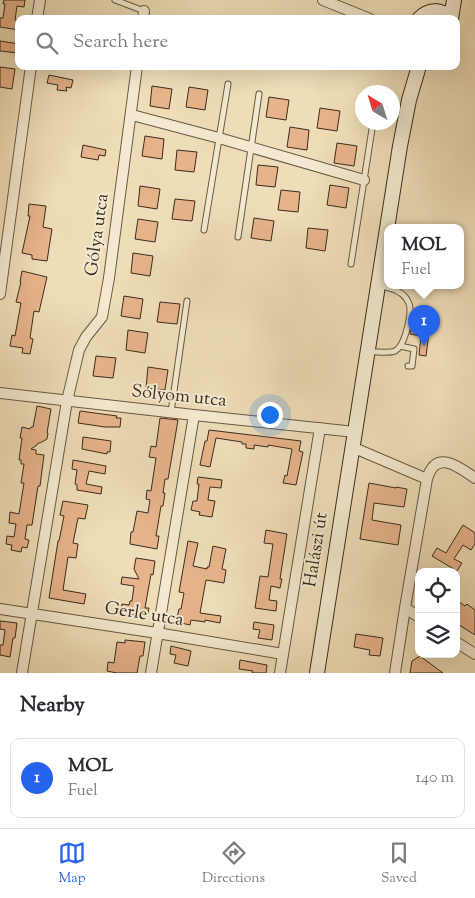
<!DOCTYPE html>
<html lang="en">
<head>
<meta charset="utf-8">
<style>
	:root { --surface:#fff; --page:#f7f7f7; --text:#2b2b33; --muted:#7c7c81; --line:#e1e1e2; --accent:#2563eb }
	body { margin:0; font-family:"Sorts Mill Goudy",serif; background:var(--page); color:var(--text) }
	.controls { position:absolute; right:15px; bottom:15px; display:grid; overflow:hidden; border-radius:10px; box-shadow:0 5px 20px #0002 }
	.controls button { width:45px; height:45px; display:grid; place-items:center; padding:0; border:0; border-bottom:1px solid var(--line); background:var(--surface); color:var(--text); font:25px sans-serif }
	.compass { position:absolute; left:355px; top:85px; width:45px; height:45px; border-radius:50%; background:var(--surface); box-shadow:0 5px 20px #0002; rotate:322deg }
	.you { position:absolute; left:269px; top:414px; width:18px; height:18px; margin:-12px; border:4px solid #fff; border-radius:50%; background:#1a73e8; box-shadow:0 0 0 8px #1a73e833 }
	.badge { display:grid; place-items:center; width:32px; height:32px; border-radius:50%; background:var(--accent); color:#fff; font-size:16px; font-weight:700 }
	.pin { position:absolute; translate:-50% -41px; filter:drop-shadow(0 1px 2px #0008) }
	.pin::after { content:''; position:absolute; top:26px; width:18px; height:15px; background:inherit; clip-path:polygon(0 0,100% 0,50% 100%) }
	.popup { position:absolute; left:384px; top:224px; width:80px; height:65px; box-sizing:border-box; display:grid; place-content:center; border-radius:10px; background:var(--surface); filter:drop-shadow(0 1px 4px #0005); font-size:16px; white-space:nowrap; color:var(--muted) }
	.popup b { font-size:19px; color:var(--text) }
	.popup::after { content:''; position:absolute; left:50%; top:100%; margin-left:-10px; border:10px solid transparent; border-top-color:var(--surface) }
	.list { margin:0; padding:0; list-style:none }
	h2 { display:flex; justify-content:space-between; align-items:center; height:65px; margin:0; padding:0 20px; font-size:21px }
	h2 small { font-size:16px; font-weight:400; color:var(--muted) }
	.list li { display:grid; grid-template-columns:32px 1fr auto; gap:15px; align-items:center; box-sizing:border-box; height:80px; margin:0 10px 10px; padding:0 10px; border:1px solid var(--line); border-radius:10px }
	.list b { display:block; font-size:19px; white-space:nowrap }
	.list p { margin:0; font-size:16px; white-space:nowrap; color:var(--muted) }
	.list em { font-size:16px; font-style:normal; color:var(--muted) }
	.icon { flex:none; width:28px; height:28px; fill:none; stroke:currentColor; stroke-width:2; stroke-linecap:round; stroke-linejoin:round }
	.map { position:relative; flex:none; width:475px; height:673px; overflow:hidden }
	.search { position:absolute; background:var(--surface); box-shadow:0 5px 20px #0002; left:15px; right:15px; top:15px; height:55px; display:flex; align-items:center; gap:12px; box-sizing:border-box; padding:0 18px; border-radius:10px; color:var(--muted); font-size:19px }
	.sheet { height:155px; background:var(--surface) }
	nav { display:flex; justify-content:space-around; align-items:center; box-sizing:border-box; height:70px; border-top:1px solid var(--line); background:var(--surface); font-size:14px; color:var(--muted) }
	nav a { display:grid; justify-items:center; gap:2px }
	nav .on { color:var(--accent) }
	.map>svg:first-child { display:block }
</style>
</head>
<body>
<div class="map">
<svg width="475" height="673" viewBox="0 0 475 673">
	<rect width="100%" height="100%" fill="#eeddb7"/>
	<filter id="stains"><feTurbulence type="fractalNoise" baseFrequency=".004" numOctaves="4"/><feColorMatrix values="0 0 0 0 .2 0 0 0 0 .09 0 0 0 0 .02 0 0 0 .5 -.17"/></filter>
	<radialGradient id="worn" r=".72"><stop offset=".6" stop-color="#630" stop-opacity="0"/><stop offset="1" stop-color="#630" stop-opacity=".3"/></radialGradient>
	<path fill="#e7b38b" stroke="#382d1e" d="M4 0H25L24 7 17 6 15 20H19V30L0 27V18H3L5 4H3Z
		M0 41 19 44V53L0 51Z
		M0 67 15 69 12 89 0 87Z
		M49 75 73 80 71 88 66 87 67 91 57 90 58 85 47 83Z
		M152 86 172 89 169 109 150 106Z
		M189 87 208 90 205 110 186 107Z
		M269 97 289 100 286 120 266 117Z
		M320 108 340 111 337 131 317 128Z
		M290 127 309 130 307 150 287 147Z
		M145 136 164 139 162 159 142 156Z
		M337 143 357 146 354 166 334 163Z
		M83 145 106 150 105 156 99 155 98 160 81 157Z
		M177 150 197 152 194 172 175 170Z
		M258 165 278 167 275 187 256 185Z
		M330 185 349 188 346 208 327 205Z
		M140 186 160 189 157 209 138 206Z
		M281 190 300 192 298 212 278 210Z
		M175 199 195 201 192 221 172 219Z
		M29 204 46 206 43 227 52 229 47 261 32 259V255L22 253 30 216H28Z
		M254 218 274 221 271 241 251 238Z
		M138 219 158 222 155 242 135 239Z
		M308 228 328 230 325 251 306 248Z
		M133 253 153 256 150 276 131 273Z
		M22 271 47 277 39 312 34 311 30 338 33 339 30 354 22 353 23 348 10 346 12 335 15 336 21 303 16 302 21 282H20Z
		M124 296 143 299 140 319 121 316Z
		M160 302 180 304 177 324 157 322Z
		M413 323 430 325 426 356 419 355 421 336 410 334Z
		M128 330 148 333 145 353 126 350Z
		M96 356 116 358 113 378 93 376Z
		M148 367 168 370 165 390 146 388Z
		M37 406 51 409 47 433H48L47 439 40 443H38L37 445 31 449 36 450V454L44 455 40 486H38L32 525H27L25 539 29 540 27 548 22 547 21 552 11 550 12 545 6 544 7 536 14 537 16 524 9 523 10 512 19 514 24 483H21L24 464H21V460H19L22 438H20L22 427 30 429 31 427H33Z
		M80 411 117 416 116 418H121L120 427H105L78 423Z
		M160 418 178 420 168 479H165L163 493H165L163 506H161L156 536H159L157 549 130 544 131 532H133L137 511 148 513 150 500 146 499 147 490 151 491 156 458 149 457 151 446 156 447Z
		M209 430 301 441 299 451 303 452 296 485 283 483 285 475 287 476 292 449 268 445V447L254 445V449L246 448V444H242V442L216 438 210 467 200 465 205 441H207Z
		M83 437 111 441 110 452H107V454L82 449Z
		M73 460 106 466 105 474 89 471 86 484 102 487 101 494 77 490V485L75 484 77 470 72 469Z
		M198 477 222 480 221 488 210 487 208 500 215 501 212 517 199 515 200 512 191 510 193 501H197L199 484H197Z
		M369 483 396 488V487L407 489 404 507 374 503 372 520 401 525 398 545 360 539Z
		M63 501 88 505 85 519 78 518 73 543 78 544 76 558 68 557 63 590 86 594 84 604 49 598 58 541H59L64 516 60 515Z
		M463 525 475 533V544L471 550 463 545 454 559 462 563 457 571 432 556 437 548 446 553Z
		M266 530 287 534 280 579H282L280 588 271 586 269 600 277 601 276 611 255 608 260 576 268 577 273 544 264 543Z
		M188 541 198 543 193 566 207 569V567H209L213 546 226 549 222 569 226 570 224 583 206 580 200 613 221 616 220 623 205 620V622L191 620 190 625 181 623 182 618H177L179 609H181L184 593 179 592Z
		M136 558 155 561 153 575 151 574 145 608H149L147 617 120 613 122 604 129 605 130 601H132L134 586 121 584 122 577 139 579 134 569Z
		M456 600 465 606 467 604 475 610V635L456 623Z
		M0 621 17 623 15 638H13L10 657 0 655V645H3L5 630 0 629Z
		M254 622 274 625 272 640 258 638 260 630 253 629Z
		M356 634 383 638 380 656 369 655 370 650 354 647Z
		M125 640 145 642 143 656H140L137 673H117L107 671 108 662 114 663 117 642 125 643Z
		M171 646 191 651 188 666 174 663 176 655 170 654Z
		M420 656 443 673H410L412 661Z
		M240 660 267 665 266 673H252L253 671 239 669Z"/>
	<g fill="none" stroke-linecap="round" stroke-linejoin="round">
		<defs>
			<path id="service" d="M115 0 144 11
				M204 230 228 84
				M238 237 259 94
				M351 264 372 129
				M400 346 414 349 412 366H408
				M368 352C376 351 387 354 395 351 405 346 410 319 410 309 410 305 408 301 406 298 399 289 388 288 378 285
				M171 412 187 301"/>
			<path id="minor" d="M323 0 370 19
				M37 19 40 0
				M143 19 144 11
				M132 115 219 138 364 180
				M0 294 31 66
				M0 393 194 415 355 432
				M352 447 427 479
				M405 608 419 617
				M0 609 157 633 283 654
				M456 642 475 654
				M22 673 67 401 79 350 86 337 102 317 109 278 137 66
				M151 673 194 415
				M280 673 320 428
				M395 673 405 608 427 479C436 449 458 466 475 478"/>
			<path id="secondary" d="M419 19C428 9 441 8 450 19
				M451 19 454 0
				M317 673 400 146 409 100 419 66"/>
		</defs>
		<use href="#service" stroke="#665944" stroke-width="7"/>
		<use href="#minor" stroke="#665944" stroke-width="12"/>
		<use href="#secondary" stroke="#382d1e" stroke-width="16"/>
		<use href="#service" stroke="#f4e9d0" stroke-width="5"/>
		<use href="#minor" stroke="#f4e9d0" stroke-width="10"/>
		<use href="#secondary" stroke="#f4e9d0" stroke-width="14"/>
	</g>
	<g text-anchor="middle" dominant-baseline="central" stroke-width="4" stroke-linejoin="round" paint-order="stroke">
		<g font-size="18" fill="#382d1e" stroke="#f4e9d0">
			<text transform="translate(98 235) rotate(-82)">Gólya utca</text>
			<text transform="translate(179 397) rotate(6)">Sólyom utca</text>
			<text transform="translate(317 550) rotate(-81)">Halászi út</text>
			<text transform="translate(144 615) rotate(9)">Gerle utca</text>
		</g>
	</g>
	<rect width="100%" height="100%" filter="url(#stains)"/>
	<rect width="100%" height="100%" fill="url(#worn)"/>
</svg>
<div class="controls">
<button><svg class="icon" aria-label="locate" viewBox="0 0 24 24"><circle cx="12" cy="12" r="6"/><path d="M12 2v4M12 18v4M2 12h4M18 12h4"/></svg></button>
<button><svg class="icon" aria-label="layers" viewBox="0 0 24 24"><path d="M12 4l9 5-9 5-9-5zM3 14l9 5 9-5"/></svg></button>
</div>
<svg class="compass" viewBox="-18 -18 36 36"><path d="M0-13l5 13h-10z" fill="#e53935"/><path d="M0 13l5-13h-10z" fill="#7c7c81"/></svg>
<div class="you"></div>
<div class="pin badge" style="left:424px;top:346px">1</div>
<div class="popup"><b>MOL</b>Fuel</div>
<div class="search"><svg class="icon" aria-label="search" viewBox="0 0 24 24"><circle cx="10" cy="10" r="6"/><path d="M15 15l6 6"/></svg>Search here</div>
</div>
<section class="sheet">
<h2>Nearby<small></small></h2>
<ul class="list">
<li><span class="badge">1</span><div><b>MOL</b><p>Fuel</p></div><em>140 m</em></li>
</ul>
</section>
<nav>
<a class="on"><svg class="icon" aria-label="map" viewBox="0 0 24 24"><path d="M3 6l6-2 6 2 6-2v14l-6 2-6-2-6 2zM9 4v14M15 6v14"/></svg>Map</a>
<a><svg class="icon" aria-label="directions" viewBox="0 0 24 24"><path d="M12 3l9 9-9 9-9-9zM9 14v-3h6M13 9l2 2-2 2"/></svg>Directions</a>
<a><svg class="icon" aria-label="saved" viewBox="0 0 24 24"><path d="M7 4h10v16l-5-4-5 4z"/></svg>Saved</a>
</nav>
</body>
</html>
